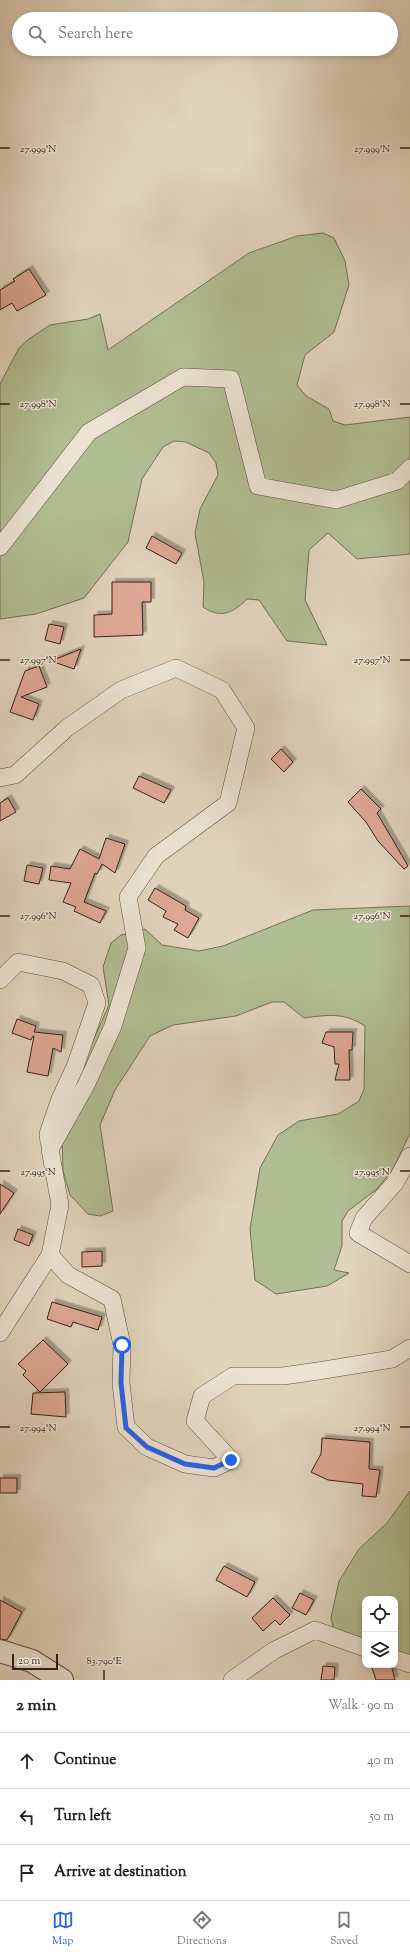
<!DOCTYPE html>
<html lang="en">
<head>
<meta charset="utf-8">
<style>
	:root { --surface:#fff; --page:#f2f2f2; --text:#222; --muted:#767676; --line:#e0e0e0; --accent:#2563eb }
	body { margin:0; font-family:"Sorts Mill Goudy",serif; background:var(--page); color:var(--text) }
	.controls { position:absolute; right:12px; bottom:12px; display:grid; overflow:hidden; border-radius:8px; box-shadow:0 2px 6px #0003 }
	.controls button { width:36px; height:36px; display:grid; place-items:center; padding:0; border:0; border-bottom:1px solid var(--line); background:var(--surface); color:var(--text); font:20px sans-serif }
	.scale { position:absolute; left:12px; bottom:10px; width:46px; box-sizing:border-box; padding-left:4px; border:2px solid #362119; border-top:0; font-size:11px; line-height:14px; white-space:nowrap; color:#362119; -webkit-text-stroke:3px #ece3d3; paint-order:stroke }
	.stop { position:absolute; width:12px; height:12px; margin:-9px; border:3px solid #2563eb; border-radius:50%; background:#fff }
	.stop.end { background:#2563eb; border-color:#fff; box-shadow:0 1px 4px #0008 }
	.list { margin:0; padding:0; list-style:none }
	h2 { display:flex; justify-content:space-between; align-items:center; height:52px; margin:0; padding:0 16px; font-size:17px }
	h2 small { font-size:13px; font-weight:400; color:var(--muted) }
	.list li { display:grid; grid-template-columns:26px 1fr auto; gap:12px; align-items:center; box-sizing:border-box; height:56px; padding:0 16px; border-top:1px solid var(--line) }
	.list b { display:block; font-size:15px; white-space:nowrap }
	.list em { font-size:13px; font-style:normal; color:var(--muted) }
	.icon { flex:none; width:22px; height:22px; fill:none; stroke:currentColor; stroke-width:2; stroke-linecap:round; stroke-linejoin:round }
	.map { position:relative; flex:none; width:410px; height:1680px; overflow:hidden }
	.search { position:absolute; background:var(--surface); box-shadow:0 2px 6px #0003; left:12px; right:12px; top:12px; height:44px; display:flex; align-items:center; gap:10px; box-sizing:border-box; padding:0 14px; border-radius:22px; color:var(--muted); font-size:15px }
	.sheet { height:220px; background:var(--surface) }
	nav { display:flex; justify-content:space-around; align-items:center; box-sizing:border-box; height:56px; border-top:1px solid var(--line); background:var(--surface); font-size:11px; color:var(--muted) }
	nav a { display:grid; justify-items:center; gap:2px }
	nav .on { color:var(--accent) }
	.map>svg:first-child { display:block }
</style>
</head>
<body>
<div class="map">
<svg width="410" height="1680" viewBox="0 0 410 1680">
	<defs>
		<filter id="shadow"><feDropShadow dx="3.5" dy="-3.5" stdDeviation="0" flood-color="#0004"/></filter>
	</defs>
	<rect width="100%" height="100%" fill="#e1d4bc"/>
	<filter id="stains"><feTurbulence type="fractalNoise" baseFrequency=".005" numOctaves="4"/><feColorMatrix values="0 0 0 0 .2 0 0 0 0 .09 0 0 0 0 .02 0 0 0 .5 -.17"/></filter>
	<radialGradient id="worn" r=".72"><stop offset=".6" stop-color="#630" stop-opacity="0"/><stop offset="1" stop-color="#630" stop-opacity=".3"/></radialGradient>
	<path fill="#b1bd92" stroke="#746f56" d="M323 233 334 238 345 261 349 285 334 332 305 355 297 385 306 396 329 409 333 421 345 425 410 417V554L357 559 328 533 309 550 305 600 327 645 287 641 259 600 247 599C233 613 221 619 203 607L204 582 195 533 200 509 218 475 216 463 209 453 186 442 174 441 163 447 142 479 128 542 84 598 36 614 0 619V384L19 348 29 339 50 325 88 319 100 314 108 350 249 253 297 236Z
		M410 906V1133L393 1169 377 1189 348 1211 342 1221V1246L334 1270 349 1273 327 1286 276 1294 255 1280 250 1229 260 1168 278 1135 299 1121 338 1114 359 1101 364 1089 365 1026C344 1012 327 1015 304 1018L284 1002H272L236 1016 173 1025 150 1036 115 1090 100 1125 113 1211 100 1216 88 1214 70 1195 63 1171 62 1135 83 1063 109 1005 103 967 111 943 121 935 145 929 162 945 199 951 223 946 313 910Z
		M410 1491V1659L395 1650V1599H365V1643L334 1631 331 1618 339 1581 359 1549 387 1523Z"/>
	<path fill="#dfa894" stroke="#362119" filter="url(#shadow)" d="M29 269 46 295 17 311 12 303 0 310V290L15 281 13 279Z
		M152 536 182 553 176 564 146 548Z
		M112 582H151V602H142L143 635 94 637V615L112 614Z
		M49 624 64 627 60 644 45 640Z
		M81 649 74 669 51 661Z
		M39 666 47 687 21 697 39 704 33 720 10 712 25 671Z
		M281 749 293 762 284 772 271 759Z
		M139 776 171 790 164 803 133 788Z
		M361 789 381 809 377 813 408 866 404 869 378 841 366 822 348 802Z
		M8 798 16 812 0 821V803Z
		M106 838 125 844 115 873 102 864 97 874 95 873 84 902 106 911 100 923 74 911 76 907 63 902 71 883 49 880 51 866 70 869 80 849 99 859Z
		M27 865 43 868 39 884 24 881Z
		M155 888 186 906 185 910 199 918 188 938 174 930 178 924 163 917 166 911 148 900Z
		M17 1019 36 1026 34 1032 63 1035 61 1052 53 1048 48 1076 27 1072 34 1036H33L31 1040 12 1033Z
		M326 1032H353L352 1050H349L350 1080H335L339 1064H335L334 1047 322 1043Z
		M0 1184 14 1193 0 1214Z
		M18 1229 33 1235 29 1246 14 1240Z
		M102 1251V1266L82 1267V1252Z
		M52 1302 102 1317 98 1330 73 1322 71 1327 47 1319Z
		M43 1340 68 1364 40 1392 23 1375 26 1371 18 1364Z
		M65 1392 66 1417 31 1414 33 1393Z
		M322 1438 370 1442 369 1469 380 1470 376 1497 362 1496 363 1484 328 1480 311 1472 321 1454Z
		M0 1478H17V1493H0Z
		M224 1566 255 1582 247 1597 216 1580Z
		M300 1593 314 1600 306 1615 292 1608Z
		M273 1598 290 1615 280 1625 275 1620 263 1631 252 1618Z
		M0 1600 22 1612 7 1640 0 1639Z
		M371 1665H387L392 1668 395 1680H376Z
		M323 1666 335 1667 334 1680H321Z"/>
	<g fill="none" stroke-linecap="round" stroke-linejoin="round">
		<defs>
			<path id="minor" d="M0 547 89 432 183 377 231 379 258 486 336 500 397 481 410 468
				M0 778 15 775 67 728 121 690 176 668 222 690 246 728 228 803 156 856 128 897 137 948 113 1026 86 1085 50 1149 60 1205 50 1255 0 1333
				M0 980 18 962 63 971 91 985 97 1003 75 1067 60 1099 48 1134 49 1142
				M410 1156 395 1183 364 1218 358 1233 410 1264
				M50 1255 68 1275 112 1299 122 1345 121 1383 126 1427 147 1447 185 1464 214 1468 231 1460 195 1421 202 1396 233 1376H283L318 1371 392 1359 410 1348
				M395 1659 410 1664
				M232 1680 273 1651 315 1630 365 1648"/>
			<path id="tertiary" d="M0 1651 32 1661 62 1680"/>
		</defs>
		<use href="#minor" stroke="#614e42" stroke-width="18"/>
		<use href="#tertiary" stroke="#614e42" stroke-width="24"/>
		<use href="#minor" stroke="#ece3d3" stroke-width="17"/>
		<use href="#tertiary" stroke="#ece3d3" stroke-width="22"/>
	</g>
	<g fill="none" stroke-linecap="round" stroke-linejoin="round">
		<path stroke="#2563eb" stroke-width="5" d="M122 1345 121 1383 126 1428 147 1447 185 1464 214 1468 231 1460"/>
	</g>
	<path fill="none" stroke="#362119" stroke-width="1.5" d="M0 148H10M400 148H410M0 404H10M400 404H410M0 660H10M400 660H410M0 916H10M400 916H410M0 1171H10M400 1171H410M0 1427H10M400 1427H410M104 1670V1680"/>
	<g font-size="10" text-anchor="middle" fill="#362119" stroke="#ece3d3" stroke-width="3" stroke-linejoin="round" paint-order="stroke">
		<text x="38" y="152">27.999°N</text>
		<text x="372" y="152">27.999°N</text>
		<text x="38" y="407">27.998°N</text>
		<text x="372" y="407">27.998°N</text>
		<text x="38" y="663">27.997°N</text>
		<text x="372" y="663">27.997°N</text>
		<text x="38" y="919">27.996°N</text>
		<text x="372" y="919">27.996°N</text>
		<text x="38" y="1175">27.995°N</text>
		<text x="372" y="1175">27.995°N</text>
		<text x="38" y="1431">27.994°N</text>
		<text x="372" y="1431">27.994°N</text>
		<text x="104" y="1664">83.790°E</text>
	</g>
	<rect width="100%" height="100%" filter="url(#stains)"/>
	<rect width="100%" height="100%" fill="url(#worn)"/>
</svg>
<div class="controls">
<button><svg class="icon" aria-label="locate" viewBox="0 0 24 24"><circle cx="12" cy="12" r="6"/><path d="M12 2v4M12 18v4M2 12h4M18 12h4"/></svg></button>
<button><svg class="icon" aria-label="layers" viewBox="0 0 24 24"><path d="M12 4l9 5-9 5-9-5zM3 14l9 5 9-5"/></svg></button>
</div>
<div class="scale">20 m</div>
<div class="stop" style="left:122px;top:1345px"></div>
<div class="stop end" style="left:231px;top:1460px"></div>
<div class="search"><svg class="icon" aria-label="search" viewBox="0 0 24 24"><circle cx="10" cy="10" r="6"/><path d="M15 15l6 6"/></svg>Search here</div>
</div>
<section class="sheet">
<h2>2 min<small>Walk · 90 m</small></h2>
<ul class="list">
<li><svg class="icon" aria-label="ahead" viewBox="0 0 24 24"><path d="M12 20V5M6 11l6-6 6 6"/></svg><div><b>Continue</b></div><em>40 m</em></li>
<li><svg class="icon" aria-label="left" viewBox="0 0 24 24"><path d="M17 20v-9H6M10 6l-5 5 5 5"/></svg><div><b>Turn left</b></div><em>50 m</em></li>
<li><svg class="icon" aria-label="arrive" viewBox="0 0 24 24"><path d="M6 21V4h12l-3 4 3 4H6"/></svg><div><b>Arrive at destination</b></div></li>
</ul>
</section>
<nav>
<a class="on"><svg class="icon" aria-label="map" viewBox="0 0 24 24"><path d="M3 6l6-2 6 2 6-2v14l-6 2-6-2-6 2zM9 4v14M15 6v14"/></svg>Map</a>
<a><svg class="icon" aria-label="directions" viewBox="0 0 24 24"><path d="M12 3l9 9-9 9-9-9zM9 14v-3h6M13 9l2 2-2 2"/></svg>Directions</a>
<a><svg class="icon" aria-label="saved" viewBox="0 0 24 24"><path d="M7 4h10v16l-5-4-5 4z"/></svg>Saved</a>
</nav>
</body>
</html>
